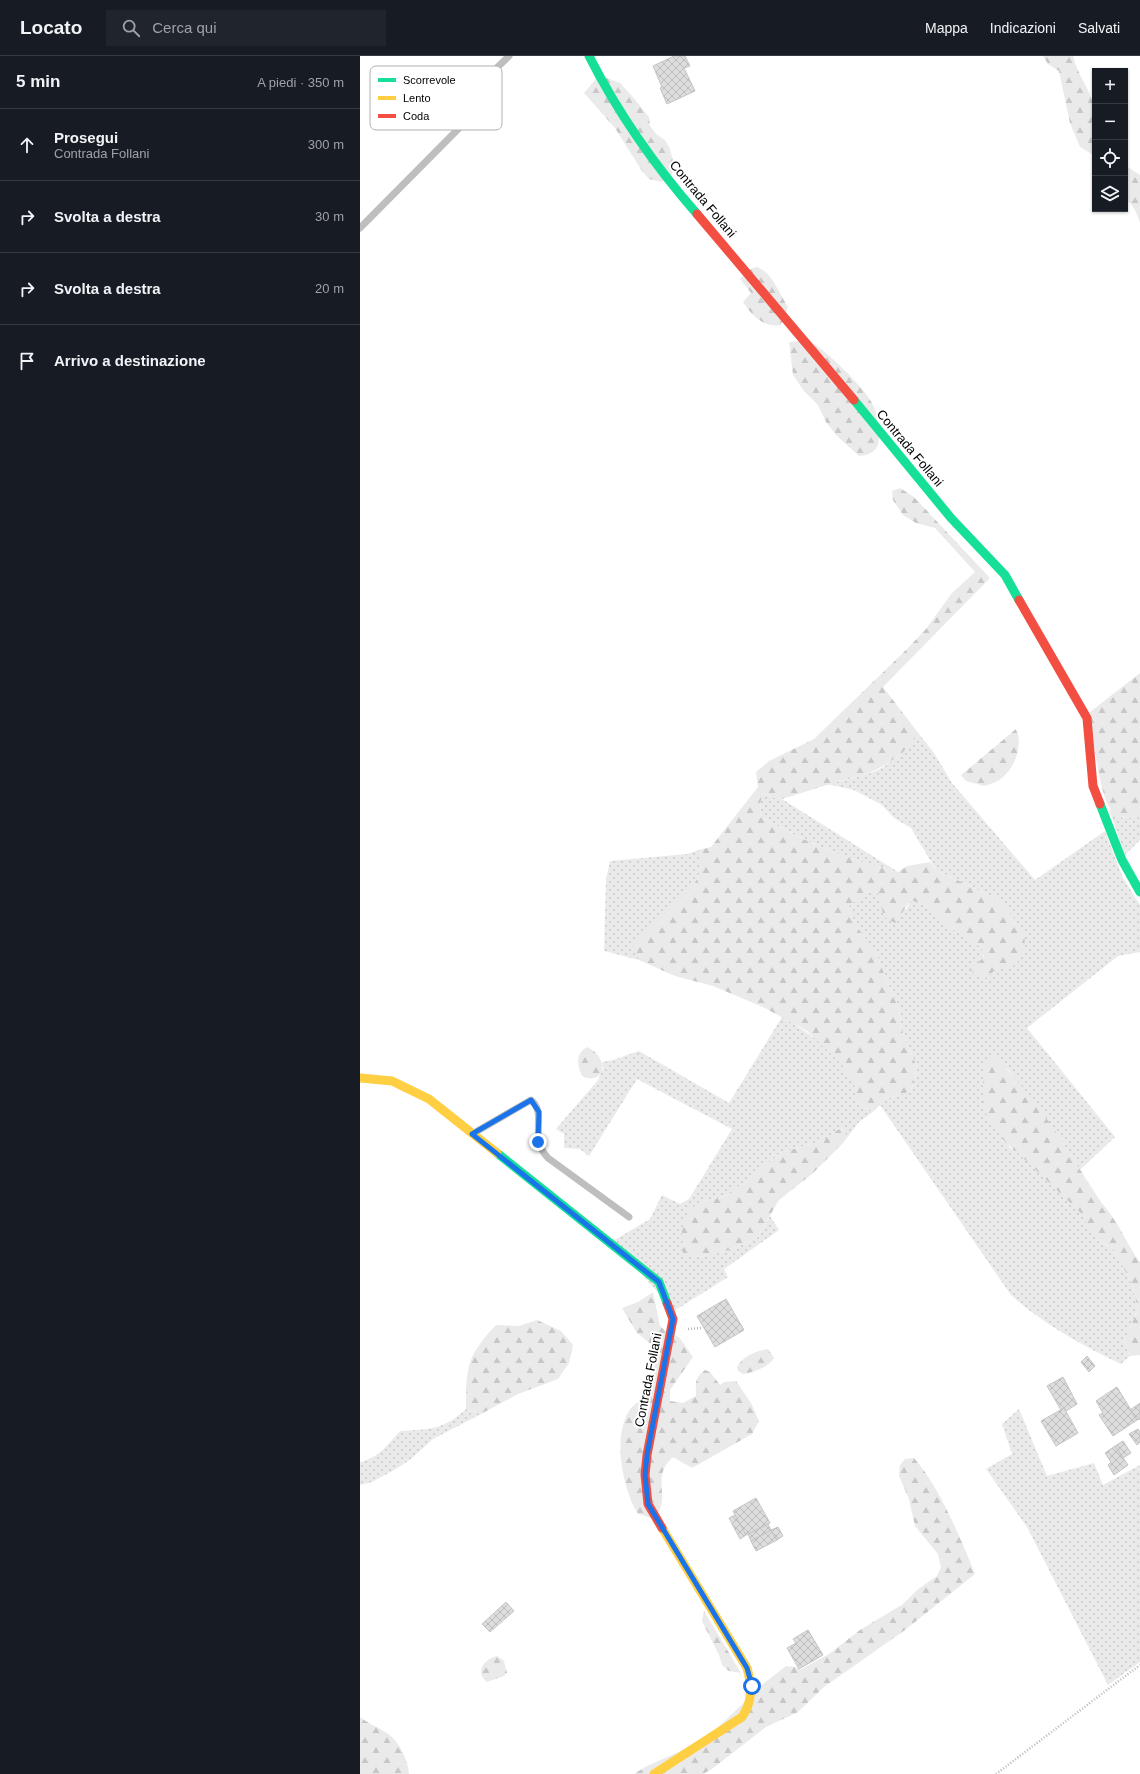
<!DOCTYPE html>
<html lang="it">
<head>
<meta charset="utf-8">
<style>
	:root { --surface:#171b24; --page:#20242c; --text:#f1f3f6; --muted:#9ea1a6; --line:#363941 }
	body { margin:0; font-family:Arial,sans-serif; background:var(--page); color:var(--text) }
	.controls { position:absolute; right:12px; top:12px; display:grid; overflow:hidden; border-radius:0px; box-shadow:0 1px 3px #0004 }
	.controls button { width:36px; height:36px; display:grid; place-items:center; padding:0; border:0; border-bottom:1px solid var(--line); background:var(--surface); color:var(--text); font:20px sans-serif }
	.stop { position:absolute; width:12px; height:12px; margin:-9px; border:3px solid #1a73e8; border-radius:50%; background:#fff }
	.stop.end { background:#1a73e8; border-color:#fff; box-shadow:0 1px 4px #0008 }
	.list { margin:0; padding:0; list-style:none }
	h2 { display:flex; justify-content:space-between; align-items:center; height:52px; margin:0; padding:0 16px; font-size:17px }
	h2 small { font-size:13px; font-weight:400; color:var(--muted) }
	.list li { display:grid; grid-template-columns:26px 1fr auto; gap:12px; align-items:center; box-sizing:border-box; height:72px; padding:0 16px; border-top:1px solid var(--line) }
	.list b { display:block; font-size:15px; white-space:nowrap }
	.list p { margin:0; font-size:13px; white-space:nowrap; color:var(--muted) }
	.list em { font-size:13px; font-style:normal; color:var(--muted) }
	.icon { flex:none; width:22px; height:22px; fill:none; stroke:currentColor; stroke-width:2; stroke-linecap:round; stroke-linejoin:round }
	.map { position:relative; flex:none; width:780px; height:1718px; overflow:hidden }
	header { display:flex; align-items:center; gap:24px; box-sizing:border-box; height:56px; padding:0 20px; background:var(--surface); border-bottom:1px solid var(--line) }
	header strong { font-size:19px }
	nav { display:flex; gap:22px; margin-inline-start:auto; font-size:14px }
	.search { width:280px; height:36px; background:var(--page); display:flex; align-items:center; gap:10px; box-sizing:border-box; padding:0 14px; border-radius:0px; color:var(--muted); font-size:15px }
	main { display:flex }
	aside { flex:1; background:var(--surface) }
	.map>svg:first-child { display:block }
</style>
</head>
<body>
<header>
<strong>Locato</strong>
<div class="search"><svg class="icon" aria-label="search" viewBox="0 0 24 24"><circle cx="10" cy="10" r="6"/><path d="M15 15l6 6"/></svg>Cerca qui</div>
<nav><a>Mappa</a><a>Indicazioni</a><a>Salvati</a></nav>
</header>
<main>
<aside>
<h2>5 min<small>A piedi · 350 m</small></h2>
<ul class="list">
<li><svg class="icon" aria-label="ahead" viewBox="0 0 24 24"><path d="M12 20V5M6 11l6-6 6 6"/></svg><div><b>Prosegui</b><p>Contrada Follani</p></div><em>300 m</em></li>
<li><svg class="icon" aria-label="right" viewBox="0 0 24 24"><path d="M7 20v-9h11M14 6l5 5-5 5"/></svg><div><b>Svolta a destra</b></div><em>30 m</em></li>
<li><svg class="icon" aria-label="right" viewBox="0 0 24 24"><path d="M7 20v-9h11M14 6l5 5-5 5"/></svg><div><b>Svolta a destra</b></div><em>20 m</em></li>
<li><svg class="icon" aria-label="arrive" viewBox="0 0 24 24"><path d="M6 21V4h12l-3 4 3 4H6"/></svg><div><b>Arrivo a destinazione</b></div></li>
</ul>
</aside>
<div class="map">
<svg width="780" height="1718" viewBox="0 0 780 1718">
	<defs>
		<pattern id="grass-dots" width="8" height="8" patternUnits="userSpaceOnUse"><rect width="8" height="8" fill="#eaeaea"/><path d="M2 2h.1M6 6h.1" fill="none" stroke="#c7c7c7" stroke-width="1.8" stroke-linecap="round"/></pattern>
		<pattern id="forest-firs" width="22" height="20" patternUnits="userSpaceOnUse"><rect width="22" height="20" fill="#eaeaea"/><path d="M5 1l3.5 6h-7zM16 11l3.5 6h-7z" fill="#c7c7c7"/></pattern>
		<pattern id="building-cross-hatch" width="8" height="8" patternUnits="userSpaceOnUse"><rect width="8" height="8" fill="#ddd"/><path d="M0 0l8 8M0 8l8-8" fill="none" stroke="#bcbcbc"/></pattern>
	</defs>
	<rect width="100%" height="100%" fill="#fff"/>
	<path fill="url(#grass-dots)" d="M559 678 574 697 592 727 675 824 745 775 763 822 780 849V896L758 900 667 972 755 1081 720 1114 703 1087 647 1012 649 1091 657 1096 722 1157 732 1178 739 1186 753 1192 759 1203 772 1228 778 1253 764 1286 770 1300 761 1308C722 1289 683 1268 651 1239L520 1049 526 1043 551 1035 557 1011 543 978 539 954 515 895 495 868 488 851 504 837 517 834 520 840 546 854 551 844 569 851 591 872 621 891 624 899 618 907 636 913H647L637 843 576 814 551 772 534 762 522 749 494 734 467 728C479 725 492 723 504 719 527 713 544 696 559 678Z
		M403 737 412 741 422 743 538 816C489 805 445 786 401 761L400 748Z
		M749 753 763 762 780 761V784L765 799Z
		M339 794V818L333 831 274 889 279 904 244 895 246 824 250 805 327 798Z
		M422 961C449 976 485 1001 496 1033 498 1038 498 1045 499 1051L514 1055 499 1066 483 1087 485 1078 482 1071 464 1084 420 1097 401 1114 365 1140 339 1147 324 1198 339 1201 370 1194 397 1182 410 1160 419 1174 364 1213 368 1221 314 1255 253 1185 290 1163 302 1139 320 1148 329 1143 372 1073 277 1023 229 1100 220 1093 204 1092V1078L196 1073 239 1023V1020L243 1012 242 1006 253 1004 279 995 369 1047Z
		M106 1353 121 1358 73 1383 51 1403 36 1413 12 1426 0 1429V1406C19 1402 28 1388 40 1375 71 1373 83 1374 106 1353Z
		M659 1353 687 1420 734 1407 743 1429 780 1409V1606L748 1629 667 1471 626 1413 652 1398 642 1368Z"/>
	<path fill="url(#forest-firs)" d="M683 0H713C717 19 732 35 735 55 737 69 735 86 735 100L720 91 710 67 699 15 688 8Z
		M247 22 260 27 272 40 289 61 290 70 296 78 305 84 310 93 313 105 312 119 302 126 289 123 282 115 255 72 224 37 236 23Z
		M765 109 780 119V167C777 159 774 147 765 144Z
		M396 211C411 214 420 239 428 251L421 269C404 272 392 260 383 246L391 237 380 223 389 214Z
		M448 284C465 293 506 333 513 349 518 360 519 370 519 382 519 394 511 399 499 400L477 380 466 366 458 349 444 335 433 319 429 286Z
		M540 432 554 441 630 522 523 631 559 678 542 697 527 708 505 719 480 725 422 743 412 741 403 737 400 748 401 761C444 786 490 805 538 816L547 810 570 806 576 814 637 843 654 862 664 879 665 889 657 908 647 913H636L626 922 614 919 610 912 618 907 624 900 621 891 591 872 569 851 551 844 535 867 524 861 517 834 504 837 488 851 495 868 515 895 539 954 543 978 557 1011 551 1035 526 1043 514 1055 499 1051 496 1033 483 1010 447 975 405 952 353 930 315 920 279 904 273 889 333 831 339 818V794L351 791 398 731 396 716 409 705 454 683 547 593 566 573 592 537 615 516 575 472 556 467 543 459 533 444 532 435Z
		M780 617V761C772 762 763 763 756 759 739 750 733 676 730 656Z
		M656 673C663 688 656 709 644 720 639 726 630 728 624 730L606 725 601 719Z
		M227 991C252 1003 243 1031 222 1020 217 1008 215 998 227 991Z
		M631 998C675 1037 705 1091 737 1140 742 1148 748 1154 753 1162 763 1176 769 1192 780 1206V1299L770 1300 764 1286 778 1253 772 1228 759 1203 753 1192 739 1186 732 1178 721 1157 657 1096C645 1089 627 1064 624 1051 621 1037 624 1020 624 1007Z
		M482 1071 486 1078 483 1087 452 1118 419 1144 397 1182 370 1194 339 1201 323 1198 322 1175 329 1154 339 1147 365 1140 401 1114 420 1097 464 1084Z
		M293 1236 300 1270 308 1277 319 1281 333 1301 310 1334V1345L323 1347 336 1340C336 1327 334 1322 345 1314L350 1316 360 1329 364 1326 376 1325 391 1347 399 1365 392 1378 332 1412 313 1401C288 1423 315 1445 292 1462L278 1458C263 1433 252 1382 269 1355 271 1351 276 1348 279 1345 293 1329 297 1311 295 1291L277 1277 262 1252 278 1246Z
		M177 1264 201 1275 213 1289 209 1307 198 1323 158 1338 121 1358 106 1353C106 1310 107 1300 136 1269L159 1270Z
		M408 1293 414 1302C409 1311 394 1316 383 1318L378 1315 377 1311C383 1300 396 1295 408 1293Z
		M554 1402C579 1430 601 1483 615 1518L545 1574 464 1631 438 1656 406 1671 352 1713 343 1718H274L285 1711 345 1684 403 1628 426 1610 436 1611 440 1614 469 1598 500 1574 543 1548 557 1534 577 1520 581 1511 578 1498 555 1470 549 1443 539 1420 540 1409 545 1403Z
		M344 1555 381 1617 369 1615 362 1609 359 1599 342 1565Z
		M137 1600 144 1605 147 1617 144 1620 127 1626C114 1616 124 1603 137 1600Z
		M0 1661C9 1668 18 1671 27 1677 39 1685 48 1704 49 1718H0Z"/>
	<path fill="url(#building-cross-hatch)" stroke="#c5c5c5" d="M314 0H325L330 10 324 12 335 35 307 48 300 32 302 31 293 10Z
		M366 1243 384 1274 355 1291 337 1260Z
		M727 1300 735 1310 729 1316 721 1306Z
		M703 1321 717 1348 706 1355 704 1352 701 1354 687 1330Z
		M757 1331 777 1364 753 1380 739 1359 743 1357 736 1345Z
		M780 1347V1363L777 1364 770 1354Z
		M704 1352 718 1377 696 1390 681 1365Z
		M778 1373 780 1376V1386L777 1389 769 1378Z
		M763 1385 771 1397 763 1402 755 1390Z
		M755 1390 768 1409 754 1419 748 1409 751 1406 745 1397Z
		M396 1442 410 1467 386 1479 373 1455Z
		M375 1459 386 1479 380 1483 369 1462Z
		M408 1468 411 1474 391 1485 388 1478Z
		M418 1471 423 1480 417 1484 411 1474Z
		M411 1474 417 1484 396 1495 391 1485Z
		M146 1546 154 1555 130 1576 122 1568Z
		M448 1574 463 1599 439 1613 427 1592 436 1587 433 1583Z"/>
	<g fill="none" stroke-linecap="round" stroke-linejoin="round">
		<path stroke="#b8b8b8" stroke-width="2.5" stroke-dasharray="1 2" stroke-linecap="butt" d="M328 1273 342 1272
			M636 1718 780 1609"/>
		<path stroke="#bebebe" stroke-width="7" d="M0 172 115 56C119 25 128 21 149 0
			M114 1077 171 1044C188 1058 168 1081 188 1102L269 1161"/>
		<path stroke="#16e098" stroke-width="9" d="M229 0C258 57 295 110 337 158
			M494 344 591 462 645 519 659 544
			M740 748 762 804 780 836
			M137 1097 299 1226 307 1247"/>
		<path stroke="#ffcf43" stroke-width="9" d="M0 1022 32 1025 69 1043 137 1097
			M294 1718 382 1661C393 1645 392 1630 387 1612L302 1472"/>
		<path stroke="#f24e42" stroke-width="9" d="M337 158 494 344
			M659 544 727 662 733 730 740 748
			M302 1472 288 1448 285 1419 287 1399 313 1263 307 1247"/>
	</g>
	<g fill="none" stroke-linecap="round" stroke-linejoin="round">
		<path stroke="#1a73e8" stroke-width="5" d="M178 1086 179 1056 171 1044 112 1078 299 1226 313 1263 287 1399 285 1419 288 1448 387 1612 392 1630"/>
	</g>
	<g text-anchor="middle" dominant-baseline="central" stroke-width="4" stroke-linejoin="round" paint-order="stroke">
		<g font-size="13" fill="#000" stroke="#fff">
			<text transform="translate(343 143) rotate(50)">Contrada Follani</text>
			<text transform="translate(550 392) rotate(50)">Contrada Follani</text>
			<text transform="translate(288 1324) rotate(-79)">Contrada Follani</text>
		</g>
	</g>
	<rect x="10" y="10" width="132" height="64" rx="6" fill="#fff" stroke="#b2b2b2" stroke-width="1"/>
	<rect x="18" y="22" width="18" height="4" fill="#16e098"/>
	<rect x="18" y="40" width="18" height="4" fill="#ffcf43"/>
	<rect x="18" y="58" width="18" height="4" fill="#f24e42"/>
	<g font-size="11" fill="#000">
		<text x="43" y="28">Scorrevole</text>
		<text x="43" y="46">Lento</text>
		<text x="43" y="64">Coda</text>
	</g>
</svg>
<div class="controls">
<button>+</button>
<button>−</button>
<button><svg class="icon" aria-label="locate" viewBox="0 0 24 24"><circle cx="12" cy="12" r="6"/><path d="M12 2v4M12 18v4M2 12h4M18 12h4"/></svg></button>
<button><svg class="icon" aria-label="layers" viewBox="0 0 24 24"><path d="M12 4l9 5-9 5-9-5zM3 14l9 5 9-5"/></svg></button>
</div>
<div class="stop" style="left:392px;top:1630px"></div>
<div class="stop end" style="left:178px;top:1086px"></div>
</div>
</main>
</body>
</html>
